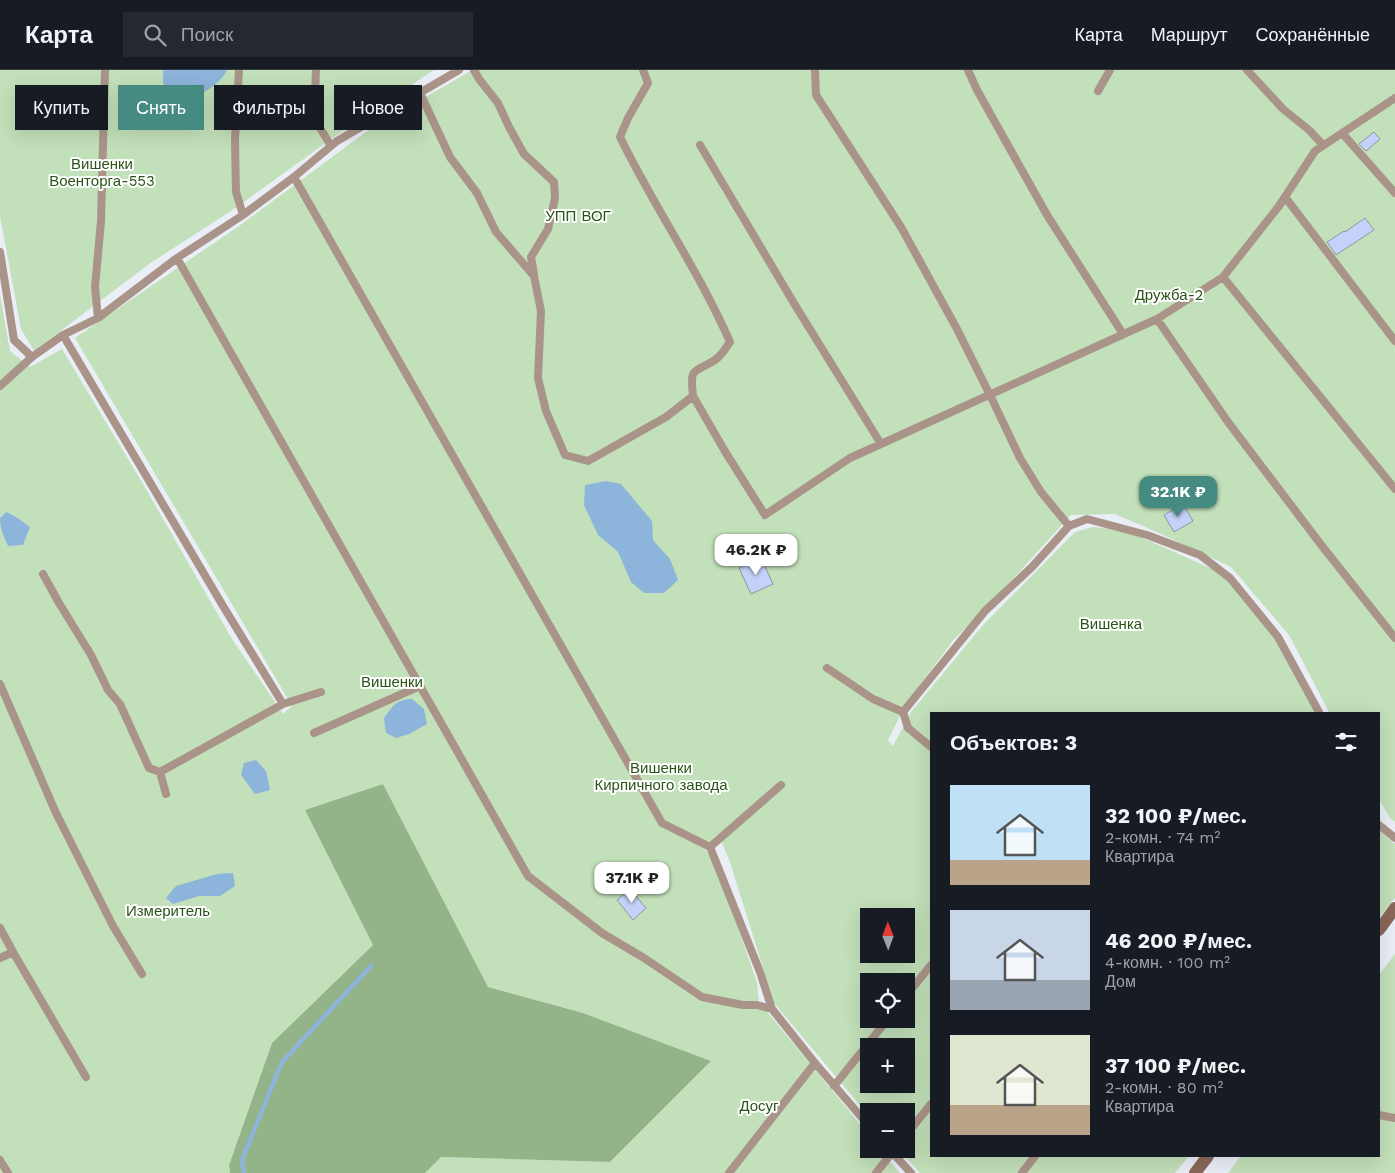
<!DOCTYPE html>
<html lang="ru">
<meta charset="utf-8">
<style>
:root{--surface:#171b24;--page:#242831;--text:#f1f3f6;--muted:#9ea1a6;--line:#363941;--accent:#458b81}
body{margin:0;font-family:"Work Sans",sans-serif;background:var(--page);color:var(--text);height:100vh;display:flex;flex-direction:column;font-size:19px;white-space:nowrap}
*{box-sizing:border-box;margin:0}
p{font-size:16px;color:var(--muted)}
.icon{flex:none;width:28px;height:28px;fill:none;stroke:currentColor;stroke-width:2;stroke-linecap:round;stroke-linejoin:round}
.map{position:relative;flex:1;overflow:hidden}
.side{position:absolute;left:930px;top:642px;width:450px;height:445px;display:flex;flex-direction:column;background:var(--surface);border-radius:0px;box-shadow:0 5px 20px #0002}
.side>*{flex:none}
.banner{position:absolute;left:15px;top:15px;width:475px;height:45px;display:flex;gap:10px}
.needle{width:32px;rotate:359deg}
.buttons{position:absolute;left:860px;top:838px;display:grid;gap:10px}
.buttons a{display:grid;place-items:center;width:55px;height:55px;border-radius:0px;background:var(--surface);box-shadow:0 5px 20px #0002;font-size:25px}
.price{position:absolute;translate:-50% -42px;padding:0 11px;border-radius:10px;background:#fff;color:#222;font-size:16px;line-height:32px;filter:drop-shadow(0 1px 2px #0008)}
.price::after{content:'';position:absolute;left:50%;top:30px;width:15px;height:11px;margin-left:-8px;background:inherit;clip-path:polygon(0 0,100% 0,50% 100%)}
.price.current{background:var(--accent);color:#fff}
ul{padding:0;list-style:none}
li{display:flex;align-items:center;gap:15px;height:125px;padding:0 20px}
li span{display:grid;place-items:center;flex:none;width:140px;height:100px;border-radius:0px;color:#555}
li>.icon{margin-inline-start:auto}
span .icon{width:60px;height:60px;fill:#fffc;stroke-width:1}
li b{font-size:21px}
h2{display:flex;justify-content:space-between;align-items:center;height:60px;padding:0 20px;font-size:21px}
.tag{padding:0 18px;border-radius:0px;background:var(--surface);box-shadow:0 5px 20px #0002;font-size:18px;line-height:45px}
.tag.current{background:var(--accent);color:#fff}
header{display:flex;align-items:center;gap:30px;box-sizing:border-box;height:70px;padding:0 25px;background:var(--surface);border-bottom:1px solid var(--line)}
header strong{font-size:24px}
nav{display:flex;gap:28px;margin-inline-start:auto;font-size:18px}
.search{width:350px;height:45px;background:var(--page);display:flex;align-items:center;gap:12px;box-sizing:border-box;padding:0 18px;border-radius:0px;color:var(--muted);font-size:19px}
.map>svg:first-child{display:block}
.green{fill:#c2e0b9;fill-rule:evenodd}
.forest{fill:#93b488}
.water{fill:#8db4db}
.lines{fill:none;stroke-linecap:round;stroke-linejoin:round}
.stream{stroke:#8db4db;stroke-width:4.5}
.building{fill:#c4d1f8;stroke:#91949d}
.lane{stroke:#aa9489;stroke-width:8}
.secondary{stroke:#896859;stroke-width:12}
.labels{text-anchor:middle;stroke-width:4;stroke-linejoin:round;paint-order:stroke}
.park-label{font-size:15px;fill:#2a5418;stroke:#fff}
</style>
<header>
<strong>Карта</strong>
<div class="search"><svg class="icon" aria-label="search" viewBox="0 0 24 24"><circle cx="10" cy="10" r="6"/><path d="M15 15l6 6"/></svg>Поиск</div>
<nav><a>Карта</a><a>Маршрут</a><a>Сохранённые</a></nav>
</header>
<div class="map">
<svg width="1395" height="1103" viewBox="0 0 1395 1103">
<rect width="100%" height="100%" fill="#eaeef7"/>
<path class="green" d="M0,0H434L355,52L234,139L149,194L34,281L21,259L0,146Z
M472,0H1395V752L1390,748L1379,729V644H1330L1289,565L1231,497L1159,463L1115,444L1071,445L980,545L955,568L907,632L888,670L893,676L911,642L984,554L1075,462L1093,457L1125,460L1221,503L1279,573L1318,644H931V1086H1189L1175,1103H920L898,1079H906V1041H869V1046L774,933L730,792L718,764L704,778L718,798L757,913L759,932L869,1065V1079H880L900,1103H425L440,1087L610,1092L711,991L583,943L488,917L383,714L305,740L373,875L272,973L229,1095L230,1103H0V225L10,281L30,297L62,279L143,414L232,569L283,644L292,636L75,268L239,156L366,62ZM869,846H906V884H869ZM869,911H906V949H869ZM869,976H906V1014H869Z
M1379,760L1395,774V828L1379,848Z
M1395,884V1103H1228L1241,1086H1379V905Z"/>
<path class="forest" d="M383,714L488,917L583,943L711,991L610,1092L441,1087L425,1103H230L229,1095L272,973L373,875L305,740Z"/>
<path class="water" d="M164,0H227C222,11 207,22 196,26C190,29 182,29 176,29L163,13V2Z
M606,411L621,414L652,451L653,470L670,489L678,510L664,523H644L631,512L618,482L598,465L584,435L585,415Z
M6,442L16,447L30,457L23,475L8,476C4,467 0,458 0,448Z
M412,629L424,639L427,654L409,664L396,668L386,663L384,648C393,636 395,630 412,629Z
M256,690L266,701L270,720L255,724L241,705L244,693Z
M233,803L235,816L220,826H199L173,834L166,828L176,816L217,804Z"/>
<g class="lines">
<path class="stream" d="M244,1103L242,1090L282,992L371,896"/>
</g>
<path class="building" d="M1374,62L1380,69L1366,81L1359,74Z
M1365,148L1374,160L1336,185L1327,172L1344,161L1345,162Z
M1183,434L1193,451L1174,462L1164,445Z
M761,488L773,514L751,524L739,498Z
M630,819L646,838L633,850L617,830Z"/>
<g class="lines">
<path class="lane" d="M239,0L235,69L236,122L243,145
M316,0L315,26L317,53L331,76
M474,0L479,9L498,33L509,57L524,84L554,112L555,128L548,159L531,187L534,204
M643,0L648,13L628,48L620,67C654,137 699,201 730,272C726,278 721,286 715,290C692,304 690,297 693,326
M815,0L816,25L901,157L957,259L990,325L1020,388L1041,422L1069,456
M968,0L977,20L1047,145L1123,264
M1247,0L1283,39L1309,60L1323,75
M1098,21L1110,0
M420,23L450,87L477,123L496,162L534,206L541,241L538,308L546,341L565,385L588,391L666,347L693,326L726,383L765,445L850,388L1157,249L1223,207L1279,136L1315,81L1395,28
M1342,63L1395,123
M700,75L795,235L881,374
M294,107L662,753L710,777L760,902L772,939L815,993
M1285,127L1395,271
M0,182L14,270L32,287
M177,188L528,806L602,863L644,888L702,927L743,935H757L772,939
M1223,207L1395,419
M98,248L95,217L101,151L105,0
M1157,249L1228,352L1322,476L1395,568
M63,265L223,536L283,634L321,622
M0,316L32,287L63,265L98,248L177,188L243,145L294,107L337,71L459,0
M43,504L59,533L91,585L108,620L120,634L149,698L160,702
M827,598L873,629L903,642
M0,614L56,743L113,856L142,904
M314,663L420,616
M931,677L908,658L903,642L985,541L1032,497L1069,456L1087,449L1147,465L1200,485L1230,508L1278,567L1320,644
M166,724L160,702L283,634
M1379,755L1395,768
M710,777L781,715
M0,858L13,882
M0,888L13,882L86,1007
M906,926L931,895
M834,1016L888,949
M1379,1045L1395,1048
M906,1065L931,1034
M889,1079L911,1103
M0,1090L8,1103
M729,1103L815,993L869,1056
M876,1103L895,1079
M1022,1103L1035,1086"/>
<path class="secondary" d="M1379,860L1395,838
M1195,1103L1208,1086"/>
</g>
<g class="labels">
<g class="park-label">
<text x="102" y="99">Вишенки<tspan x="102" dy="17">Военторга-553</tspan></text>
<text x="578" y="151">УПП ВОГ</text>
<text x="1169" y="230">Дружба-2</text>
<text x="1111" y="559">Вишенка</text>
<text x="392" y="617">Вишенки</text>
<text x="661" y="703">Вишенки<tspan x="661" dy="17">Кирпичного завода</tspan></text>
<text x="168" y="846">Измеритель</text>
<text x="759" y="1041">Досуг</text>
</g>
</g>
</svg>
<div class="buttons">
<a><svg class="needle" viewBox="-14 -14 28 28"><path d="M0-13l5 13h-10z" fill="#e53935"/><path d="M0 13l5-13h-10z" fill="#9ea1a6"/></svg></a>
<a><svg class="icon" aria-label="locate" viewBox="0 0 24 24"><circle cx="12" cy="12" r="6"/><path d="M12 2v4M12 18v4M2 12h4M18 12h4"/></svg></a>
<a>+</a>
<a>−</a>
</div>
<b class="price current" style="left:1178px;top:448px">32.1K ₽</b>
<b class="price" style="left:756px;top:506px">46.2K ₽</b>
<b class="price" style="left:632px;top:834px">37.1K ₽</b>
<div class="banner">
<a class="tag">Купить</a>
<a class="tag current">Снять</a>
<a class="tag">Фильтры</a>
<a class="tag">Новое</a>
</div>
<section class="side">
<h2>Объектов: 3<svg class="icon" aria-label="filters" viewBox="0 0 24 24"><path d="M4 7h16M4 17h16"/><circle cx="9" cy="7" r="2"/><circle cx="15" cy="17" r="2"/></svg></h2>
<ul>
<li><span style="background:linear-gradient(#bfe0f5 75%,#b9a48a 0)"><svg class="icon" aria-label="home" viewBox="0 0 24 24"><path d="M3 11l9-7 9 7M6 9v11h12V9"/></svg></span><div><b>32 100 ₽/мес.</b><p>2-комн. · 74 m²</p><p>Квартира</p></div></li>
<li><span style="background:linear-gradient(#c9d6e8 70%,#9aa5b1 0)"><svg class="icon" aria-label="home" viewBox="0 0 24 24"><path d="M3 11l9-7 9 7M6 9v11h12V9"/></svg></span><div><b>46 200 ₽/мес.</b><p>4-комн. · 100 m²</p><p>Дом</p></div></li>
<li><span style="background:linear-gradient(#dfe7d0 70%,#b9a48a 0)"><svg class="icon" aria-label="home" viewBox="0 0 24 24"><path d="M3 11l9-7 9 7M6 9v11h12V9"/></svg></span><div><b>37 100 ₽/мес.</b><p>2-комн. · 80 m²</p><p>Квартира</p></div></li>
</ul>
</section>
</div>
